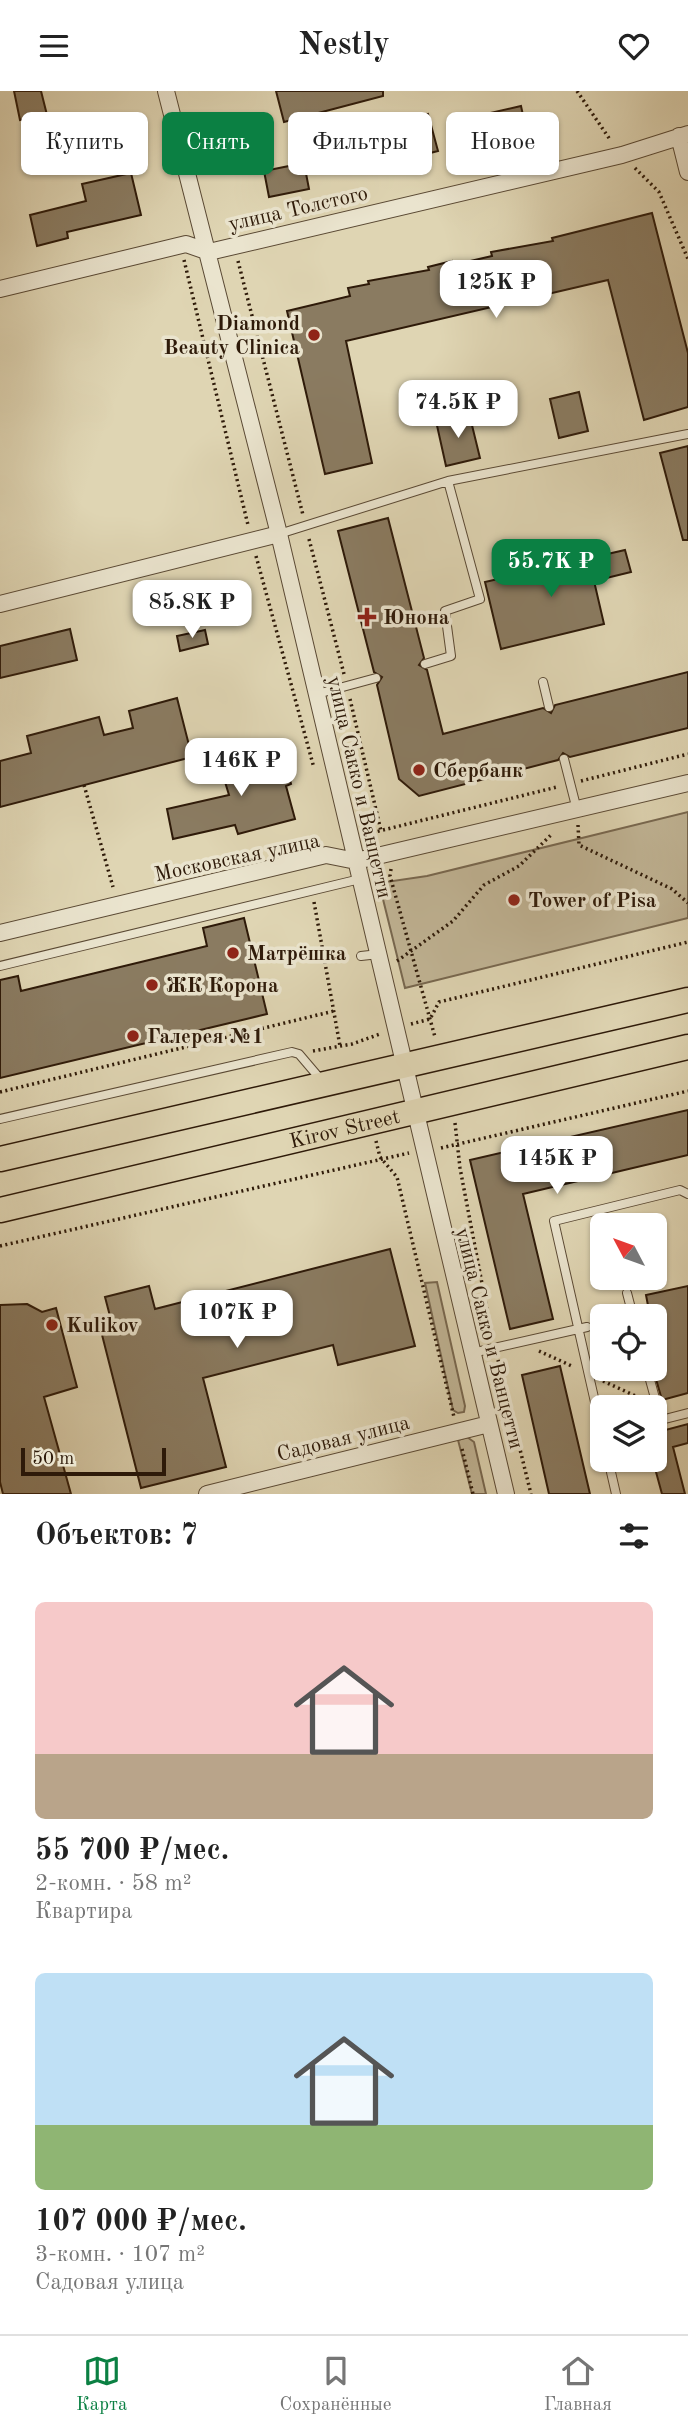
<!DOCTYPE html>
<html lang="ru">
<meta charset="utf-8">
<style>
:root{--surface:#fff;--page:#f6f6f6;--text:#222;--muted:#767676;--line:#e0e0e0;--accent:#0b8043}
body{margin:0;font-family:"Old Standard TT",serif;background:var(--page);color:var(--text);height:100vh;display:flex;flex-direction:column;font-size:26px;white-space:nowrap}
*{box-sizing:border-box;margin:0}
p{font-size:23px;color:var(--muted)}
.icon{flex:none;width:38px;height:38px;fill:none;stroke:currentColor;stroke-width:2;stroke-linecap:round;stroke-linejoin:round}
.map{position:relative;height:1403px;overflow:hidden}
.details{display:flex;flex-direction:column;background:var(--surface);flex:1}
.details>*{flex:none}
.guide{position:absolute;left:21px;top:21px;width:648px;height:63px;display:flex;gap:14px}
.needle{width:46px;rotate:311deg}
.tools{position:absolute;left:590px;top:1122px;display:grid;gap:14px}
.tools a{display:grid;place-items:center;width:77px;height:77px;border-radius:10px;background:var(--surface);box-shadow:0 2px 5px #0004;font-size:35px}
.scale{position:absolute;left:21px;bottom:18px;width:145px;box-sizing:border-box;padding-left:7px;border:4px solid #2e1a09;border-top:0;font-size:19px;line-height:24px;white-space:nowrap;color:#2e1a09;-webkit-text-stroke:5px #eae4ce;paint-order:stroke}
.price{position:absolute;translate:-50% -60px;padding:0 16px;border-radius:14px;background:#fff;color:#222;font-size:23px;line-height:46px;filter:drop-shadow(0 2px 4px #0008)}
.price::after{content:'';position:absolute;left:50%;top:42px;width:21px;height:16px;margin-left:-10px;background:inherit;clip-path:polygon(0 0,100% 0,50% 100%)}
.price.current{background:var(--accent);color:#fff}
ul{padding:0;list-style:none}
li{display:grid;align-content:center;gap:14px;height:371px;padding:0 35px}
li span{display:grid;place-items:center;height:217px;border-radius:10px;color:#555}
li>.icon{margin-inline-start:auto}
span .icon{width:126px;height:126px;fill:#fffc;stroke-width:1}
li b{font-size:30px}
h2{display:flex;justify-content:space-between;align-items:center;height:84px;padding:0 35px;font-size:30px}
.tag{padding:0 24px;border-radius:10px;background:var(--surface);box-shadow:0 2px 5px #0004;font-size:24px;line-height:63px}
.tag.current{background:var(--accent);color:#fff}
header{display:flex;justify-content:space-between;align-items:center;height:91px;padding:0 35px;background:var(--surface);font-size:32px;font-weight:700}
.menu{display:flex;justify-content:space-around;align-items:center;height:98px;border-top:2px solid var(--line);background:var(--surface);font-size:19px;color:var(--muted)}
.menu a{display:grid;justify-items:center;gap:4px}
.menu .current{color:var(--accent)}
.map>svg:first-child{display:block}
.green{fill:#c1b596;stroke:#786850;stroke-width:2}
.building{fill:#8a7b61;stroke:#2e1a09;stroke-width:2}
.lines{fill:none;stroke-linecap:round;stroke-linejoin:round}
.lane-casing{stroke:#5a4934;stroke-width:10}
.street-casing{stroke:#5a4934;stroke-width:18}
.primary-casing{stroke:#2e1a09;stroke-width:27}
.path{stroke:#2e1a09;stroke-width:3.5;stroke-dasharray:2 3.5;stroke-linecap:butt}
.lane{stroke:#eae4ce;stroke-width:8}
.street{stroke:#eae4ce;stroke-width:16}
.primary{stroke:#dfd5b3;stroke-width:24}
.poi-dot{fill:#8f2418;stroke:#eae4ce;stroke-width:2.5}
.labels{text-anchor:middle;stroke-width:7;stroke-linejoin:round;paint-order:stroke}
.street-label{font-size:21px;fill:#2e1a09;stroke:#eae4ce}
.poi-label{font-size:21px;font-weight:bold;fill:#2e1a09;stroke:#eae4ce;text-anchor:start}
</style>
<header><svg class="icon" aria-label="menu" viewBox="0 0 24 24"><path d="M4 6h16M4 12h16M4 18h16"/></svg>Nestly<svg class="icon" aria-label="heart" viewBox="0 0 24 24"><path d="M12 20l-8-8c-3-5 5-10 8-4 3-6 11-1 8 4z"/></svg></header>
<div class="map">
<svg width="688" height="1403" viewBox="0 0 688 1403">
<rect width="100%" height="100%" fill="#dfd5b3"/>
<filter id="stains"><feTurbulence type="fractalNoise" baseFrequency=".00286" numOctaves="4"/><feColorMatrix values="0 0 0 0 .2 0 0 0 0 .09 0 0 0 0 .02 0 0 0 .5 -.17"/></filter>
<radialGradient id="worn" r=".72"><stop offset=".6" stop-color="#630" stop-opacity="0"/><stop offset="1" stop-color="#630" stop-opacity=".3"/></radialGradient>
<path class="green" d="M688,721V827L405,897L379,792L427,785Z
M437,1191L465,1315L464,1321L458,1322L453,1319L425,1192Z
M467,1346L474,1351L486,1403H472L458,1349Z"/>
<path class="building" d="M14,0H41L47,24L20,29Z
M276,0H383V5L284,31Z
M521,15L527,43L470,56L464,28Z
M428,23L438,60L355,81L345,46Z
M237,30L248,68L223,74L213,36Z
M134,34L142,65L116,71L109,41Z
M304,72L309,98L269,106L264,80Z
M131,82L141,124L67,141L68,147L37,155L30,124L86,110L82,93Z
M652,122L688,262V316L644,329L608,189L346,250L372,372L325,383L287,220L350,205L348,197L369,193L368,190L429,179L428,176L452,170L453,174L492,165L491,161L553,150L552,147Z
M579,301L588,340L559,347L550,308Z
M469,322L480,367L446,375L436,330Z
M688,355V449H683L660,362Z
M388,427L424,567L419,574L427,579L443,643L543,617L551,622L555,614L688,581V637L570,666L563,662L558,669L419,705L399,688L377,594L382,586L374,581L338,440Z
M625,459L631,481L594,490L604,533L501,558L485,491Z
M70,538L77,569L0,587V555Z
M205,539L208,553L180,560L177,545Z
M177,607L192,666L0,716V670L31,662L27,645L99,626L104,644L133,637L129,620Z
M281,655L291,693L286,695L295,728L238,743L235,734L173,748L167,718L229,704L219,671Z
M244,827L267,923L0,987V889L18,885L21,900L207,855L203,837Z
M688,1019V1064L523,1103L553,1228L510,1238L470,1069Z
M390,1158L415,1255L338,1274L333,1254L203,1287L226,1376L141,1397L99,1232L111,1229L105,1206L149,1195L155,1218Z
M688,1195V1302L662,1309L654,1281V1265H659L654,1225H650L646,1204Z
M27,1213L42,1221L56,1217L77,1296L44,1306L71,1403H3L0,1391V1214Z
M560,1275L590,1403H549L522,1284Z
M688,1333V1352L673,1356L685,1403H662L653,1370L654,1342Z"/>
<g class="lines">
<defs>
<path id="lane" d="M279,443L448,390L688,343
M425,573L451,565L445,520L480,508L448,390
M543,591L549,616
M317,603L376,587
M564,668L577,719
M361,865L379,863
M0,875L360,788
M0,1028L292,961L299,963L322,990
M627,1202L633,1225
M472,1262L587,1236
M647,1278L661,1329L688,1322
M602,1342L554,1130L680,1099L688,1103
M608,1368L616,1403"/>
<path id="street" d="M166,0L279,443L506,1403
M679,45L688,81
M0,198L186,153L209,161L622,64L688,43
M0,513L279,443
M0,842L326,764L356,770L688,692
M207,1403L489,1333"/>
<g id="primary">
<path d="M0,1068L688,909"/>
<path id="s1" d="M0,1119L688,956"/>
</g>
</defs>
<use href="#lane" class="lane-casing"/>
<use href="#street" class="street-casing"/>
<use href="#primary" class="primary-casing"/>
<path class="path" d="M577,0L611,50
M635,77L659,101L688,168
M184,169L248,434
M238,170L303,424
M309,448L344,583
M256,465L314,677
M350,608L381,740
M581,690L688,663
M84,694L113,796
M578,734L579,754L672,798L688,812
M367,743L557,696
M391,778L390,785L435,946
M314,811L340,955
M397,870L453,830L484,794L519,775L552,743
M411,933L430,928L439,911L688,851
M313,960L352,953L380,943
M0,1001L334,920
M455,1032L460,1077L492,1245
M376,1050L380,1066L397,1086L454,1326
M441,1057L688,1000
M0,1155L409,1062
M539,1260L574,1276
M498,1269L531,1403
M603,1290L640,1307
M462,1358L473,1403"/>
<use href="#lane" class="lane"/>
<use href="#street" class="street"/>
<use href="#primary" class="primary"/>
</g>
<g class="poi-dot">
<circle cx="314" cy="244" r="7"/>
<path d="M363.5 515.5h7v7h7v7h-7v7h-7v-7h-7v-7h7z"/>
<circle cx="419" cy="679" r="7"/>
<circle cx="514" cy="809" r="7"/>
<circle cx="233" cy="862" r="7"/>
<circle cx="152" cy="894" r="7"/>
<circle cx="133" cy="945" r="7"/>
<circle cx="52" cy="1234" r="7"/>
</g>
<g class="labels">
<g class="street-label">
<text transform="translate(298 117) rotate(-13)" y="7">улица Толстого</text>
<text transform="translate(360 696) rotate(77)" y="7">улица Сакко и Ванцетти</text>
<text transform="translate(237 766) rotate(-12)" y="7">Московская улица</text>
<text dy="7" stroke="none"><textPath href="#s1" startOffset="354">Kirov Street</textPath></text>
<text transform="translate(490 1247) rotate(76)" y="7">улица Сакко и Ванцетти</text>
<text transform="translate(343 1347) rotate(-14)" y="7">Садовая улица</text>
</g>
<g class="poi-label">
<text x="300" y="239" text-anchor="end">Diamond<tspan x="300" dy="24">Beauty Clinica</tspan></text>
<text x="383" y="533">Юнона</text>
<text x="433" y="686">Сбербанк</text>
<text x="528" y="816">Tower of Pisa</text>
<text x="247" y="869">Матрёшка</text>
<text x="166" y="901">ЖК Корона</text>
<text x="147" y="952">Галерея №1</text>
<text x="66" y="1241">Kulikov</text>
</g>
</g>
<rect width="100%" height="100%" filter="url(#stains)"/>
<rect width="100%" height="100%" fill="url(#worn)"/>
</svg>
<div class="tools">
<a><svg class="needle" viewBox="-14 -14 28 28"><path d="M0-13l5 13h-10z" fill="#e53935"/><path d="M0 13l5-13h-10z" fill="#767676"/></svg></a>
<a><svg class="icon" aria-label="locate" viewBox="0 0 24 24"><circle cx="12" cy="12" r="6"/><path d="M12 2v4M12 18v4M2 12h4M18 12h4"/></svg></a>
<a><svg class="icon" aria-label="layers" viewBox="0 0 24 24"><path d="M12 4l9 5-9 5-9-5zM3 14l9 5 9-5"/></svg></a>
</div>
<div class="scale">50 m</div>
<b class="price" style="left:496px;top:229px">125K ₽</b>
<b class="price" style="left:458px;top:349px">74.5K ₽</b>
<b class="price current" style="left:551px;top:508px">55.7K ₽</b>
<b class="price" style="left:192px;top:549px">85.8K ₽</b>
<b class="price" style="left:241px;top:707px">146K ₽</b>
<b class="price" style="left:557px;top:1105px">145K ₽</b>
<b class="price" style="left:237px;top:1259px">107K ₽</b>
<div class="guide">
<a class="tag">Купить</a>
<a class="tag current">Снять</a>
<a class="tag">Фильтры</a>
<a class="tag">Новое</a>
</div>
</div>
<section class="details">
<h2>Объектов: 7<svg class="icon" aria-label="filters" viewBox="0 0 24 24"><path d="M4 7h16M4 17h16"/><circle cx="9" cy="7" r="2"/><circle cx="15" cy="17" r="2"/></svg></h2>
<ul>
<li><span style="background:linear-gradient(#f6c9c9 70%,#b9a48a 0)"><svg class="icon" aria-label="home" viewBox="0 0 24 24"><path d="M3 11l9-7 9 7M6 9v11h12V9"/></svg></span><div><b>55 700 ₽/мес.</b><p>2-комн. · 58 m²</p><p>Квартира</p></div></li>
<li><span style="background:linear-gradient(#bfe0f5 70%,#8fb573 0)"><svg class="icon" aria-label="home" viewBox="0 0 24 24"><path d="M3 11l9-7 9 7M6 9v11h12V9"/></svg></span><div><b>107 000 ₽/мес.</b><p>3-комн. · 107 m²</p><p>Садовая улица</p></div></li>
</ul>
</section>
<nav class="menu">
<a class="current"><svg class="icon" aria-label="map" viewBox="0 0 24 24"><path d="M3 6l6-2 6 2 6-2v14l-6 2-6-2-6 2zM9 4v14M15 6v14"/></svg>Карта</a>
<a><svg class="icon" aria-label="saved" viewBox="0 0 24 24"><path d="M7 4h10v16l-5-4-5 4z"/></svg>Сохранённые</a>
<a><svg class="icon" aria-label="home" viewBox="0 0 24 24"><path d="M3 11l9-7 9 7M6 9v11h12V9"/></svg>Главная</a>
</nav>
